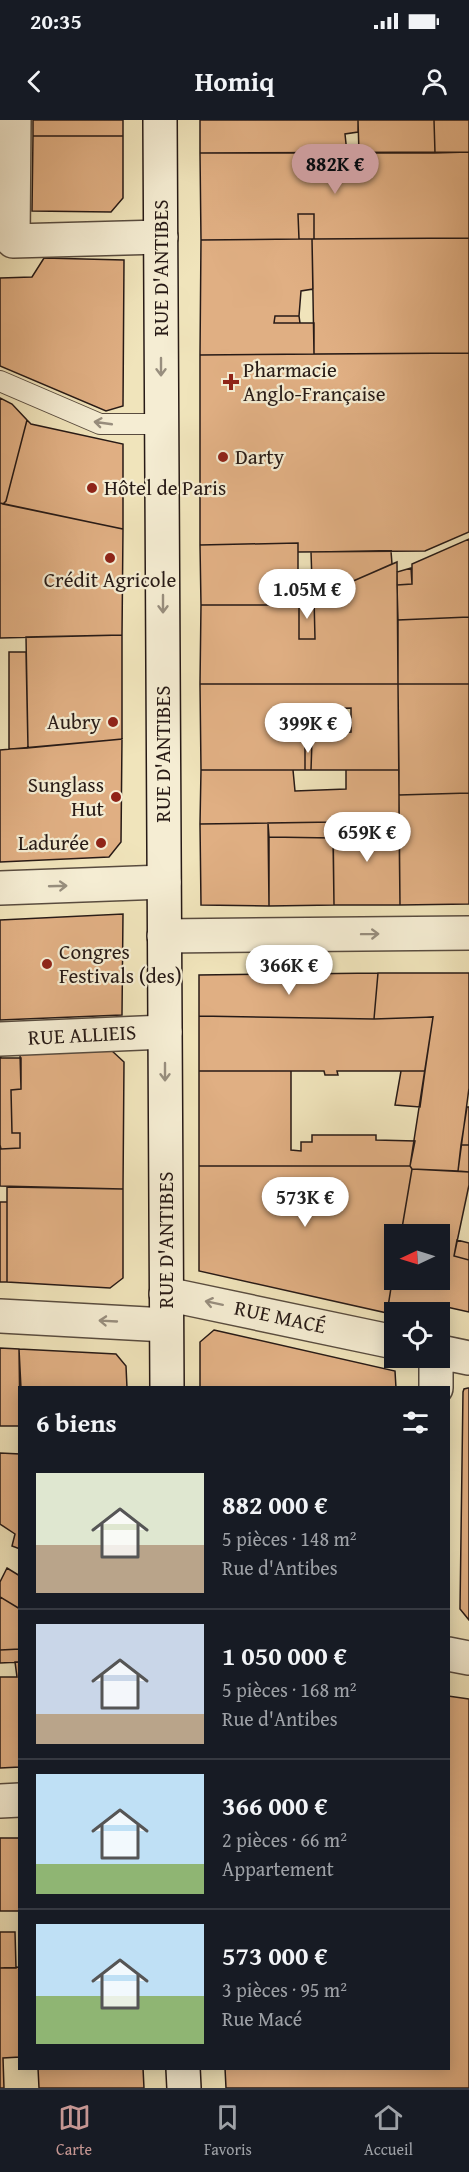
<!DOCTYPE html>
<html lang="fr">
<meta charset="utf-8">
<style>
:root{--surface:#171b24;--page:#242831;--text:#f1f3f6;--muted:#9ea1a6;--line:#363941;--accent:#c59692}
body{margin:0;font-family:"Gentium Book Plus",serif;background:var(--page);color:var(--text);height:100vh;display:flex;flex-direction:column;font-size:22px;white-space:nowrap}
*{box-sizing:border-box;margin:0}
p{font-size:20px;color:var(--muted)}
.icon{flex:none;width:33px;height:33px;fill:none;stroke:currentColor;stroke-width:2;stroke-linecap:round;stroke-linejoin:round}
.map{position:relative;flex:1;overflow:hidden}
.drawer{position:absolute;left:18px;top:1266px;width:432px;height:684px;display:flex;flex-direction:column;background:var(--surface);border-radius:0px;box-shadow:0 3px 15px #0003}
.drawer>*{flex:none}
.needle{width:39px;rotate:266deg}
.buttons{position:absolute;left:384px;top:1104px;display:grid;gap:12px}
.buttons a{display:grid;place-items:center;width:66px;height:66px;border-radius:0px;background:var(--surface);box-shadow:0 3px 15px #0003;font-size:30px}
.price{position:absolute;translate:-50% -51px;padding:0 14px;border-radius:21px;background:#fff;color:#222;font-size:20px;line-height:39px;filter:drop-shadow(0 2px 3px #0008)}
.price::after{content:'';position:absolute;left:50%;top:36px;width:18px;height:14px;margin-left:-9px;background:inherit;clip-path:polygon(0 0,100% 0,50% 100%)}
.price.on{background:var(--accent);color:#111}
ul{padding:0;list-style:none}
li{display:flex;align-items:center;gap:18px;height:150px;padding:0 18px}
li+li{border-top:2px solid var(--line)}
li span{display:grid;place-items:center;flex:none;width:168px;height:120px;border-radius:0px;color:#555}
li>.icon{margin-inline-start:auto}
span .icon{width:72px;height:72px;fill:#fffc;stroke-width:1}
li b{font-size:26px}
h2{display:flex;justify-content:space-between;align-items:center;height:72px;padding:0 18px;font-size:26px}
.status{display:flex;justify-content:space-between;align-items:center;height:42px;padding:0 30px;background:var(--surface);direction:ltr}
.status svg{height:16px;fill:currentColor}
header{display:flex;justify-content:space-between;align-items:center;height:78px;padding:0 18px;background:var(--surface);font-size:27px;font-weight:700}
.tab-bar{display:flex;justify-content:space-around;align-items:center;height:84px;border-top:2px solid var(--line);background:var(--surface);font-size:16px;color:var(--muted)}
.tab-bar a{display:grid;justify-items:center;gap:3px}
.tab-bar .on{color:var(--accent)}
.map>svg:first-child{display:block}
.building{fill:#e0af83;stroke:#271a16;stroke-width:1.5}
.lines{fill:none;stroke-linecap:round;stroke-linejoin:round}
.lane-casing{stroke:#594c3f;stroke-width:22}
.street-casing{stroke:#594c3f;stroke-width:36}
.secondary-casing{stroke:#271a16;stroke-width:36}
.lane{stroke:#f5edd3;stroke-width:20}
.street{stroke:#f5edd3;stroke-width:33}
.secondary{stroke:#f5edd3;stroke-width:33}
.oneway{stroke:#988e7e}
.poi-dot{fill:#8f2418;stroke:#f5edd3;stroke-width:2}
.labels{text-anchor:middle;stroke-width:4.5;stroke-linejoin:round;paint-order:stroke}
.street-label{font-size:21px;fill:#271a16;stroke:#f5edd3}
.poi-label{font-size:21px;fill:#271a16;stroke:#f5edd3;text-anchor:start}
</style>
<div class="status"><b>20:35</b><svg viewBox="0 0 49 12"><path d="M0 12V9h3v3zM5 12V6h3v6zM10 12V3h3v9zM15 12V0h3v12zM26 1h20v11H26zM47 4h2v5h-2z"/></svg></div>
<header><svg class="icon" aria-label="back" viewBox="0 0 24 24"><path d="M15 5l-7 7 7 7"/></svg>Homiq<svg class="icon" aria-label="person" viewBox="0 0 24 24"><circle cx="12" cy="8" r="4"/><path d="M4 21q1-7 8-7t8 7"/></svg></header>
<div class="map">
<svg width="469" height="1968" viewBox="0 0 469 1968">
<rect width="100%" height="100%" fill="#f0e4bb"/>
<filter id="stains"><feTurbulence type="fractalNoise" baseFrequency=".00333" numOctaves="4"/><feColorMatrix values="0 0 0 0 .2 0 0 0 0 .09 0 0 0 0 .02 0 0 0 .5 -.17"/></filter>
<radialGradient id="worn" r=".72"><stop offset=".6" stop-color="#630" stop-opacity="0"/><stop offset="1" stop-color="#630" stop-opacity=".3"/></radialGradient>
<path class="building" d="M33,0H123V16H33Z
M358,0V12L345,14L347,33H200V0Z
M358,0H434L435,33H359Z
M434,0H469V32L435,33Z
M33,16H123V78L111,92L32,91Z
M469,32V118L314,119V94H298L299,119L201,120L200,33Z
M298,94H314V119H299Z
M469,118V233L314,234L312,119Z
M299,119H312L313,169L301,171L299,196H275L274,203H314V234L200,235L201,120Z
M44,138L124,140L123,286L106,291L0,246V158L32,157Z
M275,196H299L300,203H274Z
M469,233V412L425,431L298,432V423L200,425V235Z
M0,278L12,284L27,300L6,381L3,384L0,383Z
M27,300L31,304L123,324V409L3,384L6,381Z
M0,383L123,409L122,515L0,518Z
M469,419V497L398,500L397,465L412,464V444Z
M298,423V461H312L311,432L391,431L392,444L299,485H201L200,425Z
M397,442L398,564H200L201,485H299V519H315L314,478Z
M411,448L412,464L397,465V452Z
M314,478L315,519H299V485Z
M469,497V564H398V500Z
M122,515V619L28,628L26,517Z
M9,532H26L28,628L9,629Z
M200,564H398L399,650H311L312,620L326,619L325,614L351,612V588L318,589L316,602L305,603V650H201Z
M398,564H469V673L399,675Z
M122,619L121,722L109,737L0,742V630Z
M305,619L312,620L311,650H305Z
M201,650H293L295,671L346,669V650H399V701L200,704Z
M469,673V784L400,785L399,675Z
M399,701L400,785H334L333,702Z
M333,702V718L269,717L268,703Z
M268,703L269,786L201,785L200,704Z
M269,717L333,718L334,785L269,786Z
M123,794L122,895L0,900V800Z
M378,853H469V968L458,1051L412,1049L410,1046L433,897L374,899Z
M378,853L374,899L199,896V855Z
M199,896L374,899L433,897L425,951H337L338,955H325L324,951H199Z
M111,930L124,942L123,1069L0,1066V1025L1,1029L20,1028V1013H12L11,970L21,969L20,934Z
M0,934L1,938H21V969L11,970L12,1013H20V1028L1,1029L0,1025Z
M199,951H291V1030L301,1031V1022H312V1015H376V1020L415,1021L410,1046H199Z
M401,951H425L420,987L395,985Z
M467,987H469V1025H461Z
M461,1025H469V1052L458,1051Z
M199,1046H410L412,1049L401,1114H394V1149L387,1193L199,1151Z
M412,1049L469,1052V1065L454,1136L469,1140V1192L442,1186L440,1202V1192H394V1195L387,1193L394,1149V1160H440V1114H401Z
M7,1067L123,1069V1158L110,1168L7,1162Z
M0,1082H7V1162H0Z
M457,1120L469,1123V1140L454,1136Z
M214,1210L395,1251L396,1268H200V1222Z
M0,1228L19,1229L20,1306H0Z
M19,1229L116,1234L126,1246L127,1268H21Z
M468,1268H469V1500L460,1489L463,1272L464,1269Z
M0,1333L20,1334V1429L12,1426L15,1414L0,1404Z
M7,1448L20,1456V1489L0,1477V1462Z
M0,1477L20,1489V1529L0,1530Z
M20,1529V1542L0,1543V1530Z
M15,1542H20V1647L0,1648V1557H17Z
M448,1576L469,1579V1968H226L225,1948H448Z
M0,1718H20V1791H0Z
M0,1812H15L16,1848H0Z
M20,1847V1937L3,1938L4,1968H0V1848Z
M38,1948H143L144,1968H39Z"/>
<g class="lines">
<defs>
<path id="lane" d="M0,261L100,304H162"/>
<path id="street" d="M14,0L13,121L161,117
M0,768L164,762
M164,816L469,813
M0,919L165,912
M166,1174L394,1222
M0,1196L166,1205
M440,1232L469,1238
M436,1268V1238
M448,1534L469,1538
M0,1681L20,1680"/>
<path id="secondary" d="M160,0L167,1268
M183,1948L184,1968"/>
</defs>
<use href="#lane" class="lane-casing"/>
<use href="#street" class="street-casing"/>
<use href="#secondary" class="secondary-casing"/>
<use href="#lane" class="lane"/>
<use href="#street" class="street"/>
<use href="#secondary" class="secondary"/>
</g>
<defs><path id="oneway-shaft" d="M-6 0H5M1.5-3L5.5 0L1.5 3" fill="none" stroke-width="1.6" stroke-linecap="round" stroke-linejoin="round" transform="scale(1.5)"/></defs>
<g class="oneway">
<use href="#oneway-shaft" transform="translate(161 247) rotate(90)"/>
<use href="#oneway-shaft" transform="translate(103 303) rotate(-172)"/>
<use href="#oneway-shaft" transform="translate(163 484) rotate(90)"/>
<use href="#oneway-shaft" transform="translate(58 766) rotate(-2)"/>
<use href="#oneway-shaft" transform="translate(370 814) rotate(-1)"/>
<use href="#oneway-shaft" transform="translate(165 952) rotate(90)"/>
<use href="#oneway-shaft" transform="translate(214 1183) rotate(-168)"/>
<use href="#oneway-shaft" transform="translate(108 1201) rotate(-177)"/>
</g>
<g class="poi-dot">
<path d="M228 253h6v6h6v6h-6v6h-6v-6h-6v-6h6z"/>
<circle cx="223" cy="337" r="6"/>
<circle cx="92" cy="368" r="6"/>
<circle cx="110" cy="438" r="6"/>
<circle cx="113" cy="602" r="6"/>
<circle cx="116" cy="677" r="6"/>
<circle cx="101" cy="723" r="6"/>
<circle cx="47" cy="844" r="6"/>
</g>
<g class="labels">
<g class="street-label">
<text transform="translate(161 148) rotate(-90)" y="7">RUE D'ANTIBES</text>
<text transform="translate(163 634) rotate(-90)" y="7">RUE D'ANTIBES</text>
<text transform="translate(82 915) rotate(-3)" y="7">RUE ALLIEIS</text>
<text transform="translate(166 1120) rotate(-90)" y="7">RUE D'ANTIBES</text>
<text transform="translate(280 1197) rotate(12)" y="7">RUE MACÉ</text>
</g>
<g class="poi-label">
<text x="243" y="257">Pharmacie<tspan x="243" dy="24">Anglo-Française</tspan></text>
<text x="235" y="344">Darty</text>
<text x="104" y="375">Hôtel de Paris</text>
<text x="110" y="467" text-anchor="middle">Crédit Agricole</text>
<text x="101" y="609" text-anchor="end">Aubry</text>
<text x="104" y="672" text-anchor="end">Sunglass<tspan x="104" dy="24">Hut</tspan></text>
<text x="89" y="730" text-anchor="end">Ladurée</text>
<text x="59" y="839">Congres<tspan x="59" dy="24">Festivals (des)</tspan></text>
</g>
</g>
<rect width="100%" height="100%" filter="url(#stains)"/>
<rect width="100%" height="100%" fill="url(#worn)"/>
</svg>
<div class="buttons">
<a><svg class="needle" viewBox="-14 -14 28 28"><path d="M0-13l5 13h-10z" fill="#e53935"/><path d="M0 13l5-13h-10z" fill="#9ea1a6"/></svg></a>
<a><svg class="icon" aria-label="locate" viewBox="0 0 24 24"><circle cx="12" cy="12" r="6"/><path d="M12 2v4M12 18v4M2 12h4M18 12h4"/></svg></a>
</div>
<b class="price on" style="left:335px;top:75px">882K €</b>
<b class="price" style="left:307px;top:500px">1.05M €</b>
<b class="price" style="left:308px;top:634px">399K €</b>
<b class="price" style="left:367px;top:743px">659K €</b>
<b class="price" style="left:289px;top:876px">366K €</b>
<b class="price" style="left:305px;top:1108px">573K €</b>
<section class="drawer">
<h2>6 biens<svg class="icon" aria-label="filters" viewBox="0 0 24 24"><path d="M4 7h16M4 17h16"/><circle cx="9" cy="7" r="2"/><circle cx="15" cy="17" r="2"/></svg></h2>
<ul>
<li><span style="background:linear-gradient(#dfe7d0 60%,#b9a48a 0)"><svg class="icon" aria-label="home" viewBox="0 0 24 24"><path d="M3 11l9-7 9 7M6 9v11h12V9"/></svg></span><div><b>882 000 €</b><p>5 pièces · 148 m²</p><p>Rue d'Antibes</p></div></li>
<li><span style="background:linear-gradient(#c9d6e8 75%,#b9a48a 0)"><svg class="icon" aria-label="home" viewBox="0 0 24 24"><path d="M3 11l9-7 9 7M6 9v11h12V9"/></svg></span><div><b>1 050 000 €</b><p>5 pièces · 168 m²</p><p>Rue d'Antibes</p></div></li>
<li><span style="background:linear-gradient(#bfe0f5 75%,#8fb573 0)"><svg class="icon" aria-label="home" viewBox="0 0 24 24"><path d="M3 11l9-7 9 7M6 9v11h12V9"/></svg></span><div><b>366 000 €</b><p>2 pièces · 66 m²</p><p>Appartement</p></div></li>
<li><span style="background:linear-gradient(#bfe0f5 60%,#8fb573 0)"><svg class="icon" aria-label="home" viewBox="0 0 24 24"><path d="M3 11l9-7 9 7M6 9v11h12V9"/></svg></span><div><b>573 000 €</b><p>3 pièces · 95 m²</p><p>Rue Macé</p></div></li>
</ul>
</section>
</div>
<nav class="tab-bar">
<a class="on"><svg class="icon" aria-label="map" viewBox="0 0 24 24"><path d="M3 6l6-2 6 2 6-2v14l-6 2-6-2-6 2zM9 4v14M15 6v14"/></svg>Carte</a>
<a><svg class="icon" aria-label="saved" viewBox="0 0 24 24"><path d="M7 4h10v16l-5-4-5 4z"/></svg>Favoris</a>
<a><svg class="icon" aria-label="home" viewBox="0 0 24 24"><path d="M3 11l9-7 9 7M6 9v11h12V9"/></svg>Accueil</a>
</nav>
